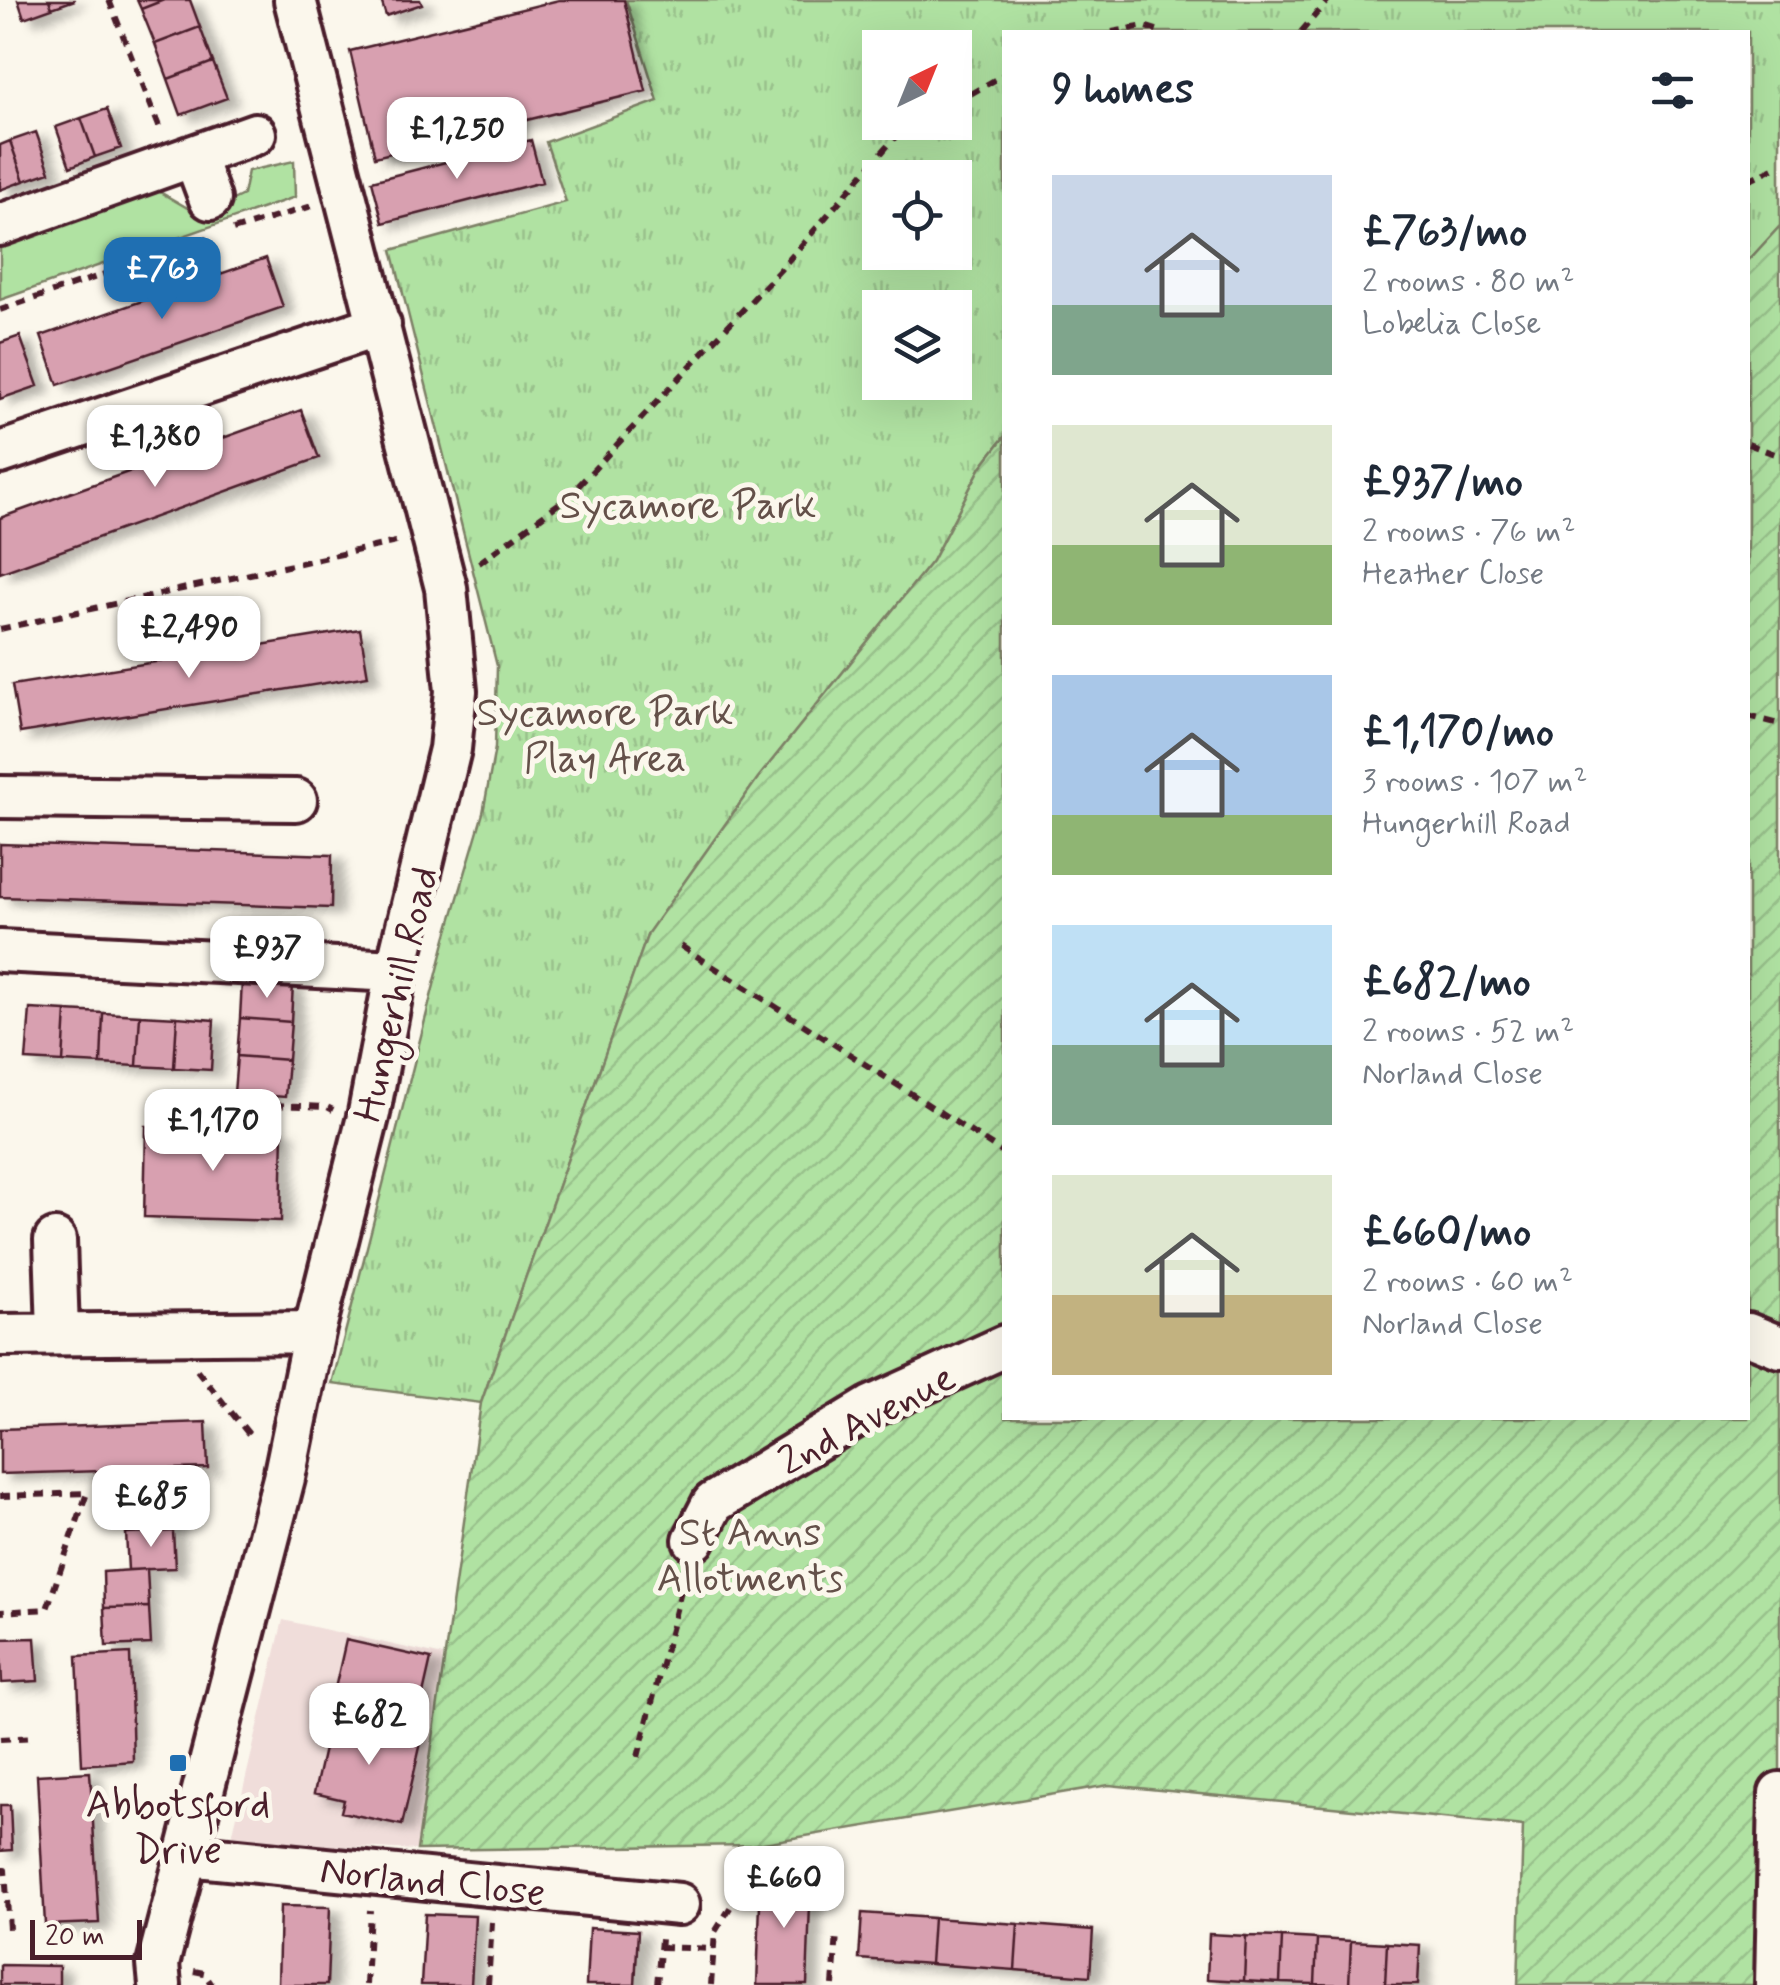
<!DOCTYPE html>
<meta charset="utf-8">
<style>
:root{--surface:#fff;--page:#f2f2f3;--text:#1f2937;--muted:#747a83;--accent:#1f6fb2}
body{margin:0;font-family:Mynerve,sans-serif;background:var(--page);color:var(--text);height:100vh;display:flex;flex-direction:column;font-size:38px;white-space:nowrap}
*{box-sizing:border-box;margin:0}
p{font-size:32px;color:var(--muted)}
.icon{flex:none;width:55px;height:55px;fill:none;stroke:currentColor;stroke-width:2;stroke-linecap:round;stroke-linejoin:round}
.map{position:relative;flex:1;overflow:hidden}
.drawer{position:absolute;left:1002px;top:30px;width:748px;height:1390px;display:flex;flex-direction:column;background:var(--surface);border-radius:0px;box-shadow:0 10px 40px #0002}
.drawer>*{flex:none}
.needle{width:65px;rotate:43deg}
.buttons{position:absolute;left:862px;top:30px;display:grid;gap:20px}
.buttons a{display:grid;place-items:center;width:110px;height:110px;border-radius:0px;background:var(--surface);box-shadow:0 10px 40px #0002;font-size:50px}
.scale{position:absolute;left:30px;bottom:25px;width:112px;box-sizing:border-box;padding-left:10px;border:5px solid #4a1f2b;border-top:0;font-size:28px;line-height:35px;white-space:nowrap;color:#4a1f2b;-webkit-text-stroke:8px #fbf7ec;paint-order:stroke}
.price{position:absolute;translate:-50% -85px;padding:0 22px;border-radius:20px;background:#fff;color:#222;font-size:32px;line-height:65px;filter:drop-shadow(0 2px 5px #0008)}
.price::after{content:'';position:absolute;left:50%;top:60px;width:30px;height:22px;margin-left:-15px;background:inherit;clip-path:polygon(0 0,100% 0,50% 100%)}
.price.on{background:var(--accent);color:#fff}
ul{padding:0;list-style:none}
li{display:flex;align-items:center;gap:30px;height:250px;padding:0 50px}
li span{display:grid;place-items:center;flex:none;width:280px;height:200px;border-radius:0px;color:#555}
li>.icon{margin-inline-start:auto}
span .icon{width:120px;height:120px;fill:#fffc;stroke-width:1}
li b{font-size:42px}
h2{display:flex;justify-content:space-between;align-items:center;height:120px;padding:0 50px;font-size:42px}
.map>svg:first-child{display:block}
.built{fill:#f0ddda}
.grass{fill:#b0e2a2;stroke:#7d8066;stroke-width:2.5}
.park{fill:url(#park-tufts);stroke:#7d8066;stroke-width:2.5;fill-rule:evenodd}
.garden{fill:url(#garden-furrows);stroke:#7d8066;stroke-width:2.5}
.building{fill:#d8a0b0;stroke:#4a1f2b;stroke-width:2.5;filter:url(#shadow)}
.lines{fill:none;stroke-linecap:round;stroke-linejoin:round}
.minor-casing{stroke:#4a1f2b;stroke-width:48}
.path{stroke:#4a1f2b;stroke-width:6;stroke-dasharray:10 8;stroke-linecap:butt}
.minor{stroke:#fbf7ec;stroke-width:40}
.poi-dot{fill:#1f6fb2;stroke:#fbf7ec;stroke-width:4}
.labels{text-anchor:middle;stroke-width:10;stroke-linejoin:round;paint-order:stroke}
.park-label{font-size:40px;fill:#645049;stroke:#fbf7ec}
.street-label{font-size:40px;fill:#4a1f2b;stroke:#fbf7ec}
.poi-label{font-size:40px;fill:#4a1f2b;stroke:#fbf7ec}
</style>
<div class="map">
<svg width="1780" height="1985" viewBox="0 0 1780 1985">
<defs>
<pattern id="park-tufts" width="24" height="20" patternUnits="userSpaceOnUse" patternTransform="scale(2.5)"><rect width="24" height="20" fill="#b0e2a2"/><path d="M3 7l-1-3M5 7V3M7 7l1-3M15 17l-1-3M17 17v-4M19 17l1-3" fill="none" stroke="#99c18c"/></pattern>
<pattern id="garden-furrows" width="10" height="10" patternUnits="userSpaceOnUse" patternTransform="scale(2.5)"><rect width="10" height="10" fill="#b0e2a2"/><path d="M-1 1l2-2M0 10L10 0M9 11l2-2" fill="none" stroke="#99c18c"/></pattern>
<filter id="shadow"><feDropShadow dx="11" dy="6" stdDeviation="5" flood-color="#0004"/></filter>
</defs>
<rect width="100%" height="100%" fill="#fbf7ec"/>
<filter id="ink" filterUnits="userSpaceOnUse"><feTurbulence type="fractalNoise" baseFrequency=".01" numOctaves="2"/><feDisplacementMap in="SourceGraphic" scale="20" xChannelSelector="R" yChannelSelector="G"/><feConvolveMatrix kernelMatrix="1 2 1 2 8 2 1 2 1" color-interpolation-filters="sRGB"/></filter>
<g filter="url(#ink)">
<path class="built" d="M283,1620L443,1656L417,1850L231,1841Z"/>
<path class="grass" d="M294,161L295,197L0,300V243L139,190L158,191L186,207L208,212L243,195L248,171Z"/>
<path class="park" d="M626,0H1780V226L1748,261V32H1005V436L981,467L932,561L758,778L648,933L481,1403L332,1384L446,938L483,813L495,748L497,666L392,250L566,202L546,142L658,101ZM880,48H955V122H880ZM880,178H955V252H880ZM880,308H955V382H880Z"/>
<path class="garden" d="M1780,226V1985H1518L1523,1826L1109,1785L752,1845L417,1850L481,1403L648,933L758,778L932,561L981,467L1005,436V1418H1748V261Z"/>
<path class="building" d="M18,0H49L52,8L24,18Z
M49,0H75L52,8Z
M137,0H164L141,9Z
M164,0H190L200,27L155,44L141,9Z
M381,0H420L422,4L386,16Z
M559,0H624L646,91L375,157L350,51Z
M200,27L213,62L168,79L155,44Z
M213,62L227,98L181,115L168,79Z
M107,109L121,148L95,157L81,118Z
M81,118L95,157L70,167L56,127Z
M36,132L50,172L24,181L10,141Z
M531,140L542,182L383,223L372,181Z
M10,141L24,181L0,190V145Z
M266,258L283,307L58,385L41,336Z
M20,336L38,386L0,399V343Z
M301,410L319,458L0,573V518Z
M360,629L368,676L20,733L12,685Z
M0,844L332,855L331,908L0,897Z
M242,981L293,984L291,1022L240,1018Z
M30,1009L66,1011L63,1062L26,1060Z
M66,1011L103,1013L101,1064L63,1062Z
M103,1013L140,1015L137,1066L101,1064Z
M140,1015L177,1017L174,1068L137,1066Z
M177,1017L214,1020L211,1070L174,1068Z
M240,1018L291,1022L288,1060L237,1056Z
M237,1056L288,1060L285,1097L234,1093Z
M146,1126L283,1130L281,1221L144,1217Z
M206,1422L208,1468L0,1474V1429Z
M171,1494L173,1531L126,1533L124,1496Z
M173,1531L175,1568L128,1570L126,1533Z
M147,1569L149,1607L104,1608L103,1572Z
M149,1607L151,1644L106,1646L104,1608Z
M35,1638L38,1681L2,1683L0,1639Z
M346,1640L431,1659L416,1725L331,1706Z
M130,1653L133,1761L82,1765L77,1656Z
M332,1713L423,1734L402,1825L341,1812L344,1800L314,1793Z
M90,1772L99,1923L45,1925L37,1775Z
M0,1805H10L12,1850L0,1851Z
M761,1876L811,1877L807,1985H757Z
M280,1906L330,1907L327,1985H278Z
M862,1913L933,1918L930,1964L859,1959Z
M425,1914L475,1916L471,1985H421Z
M933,1918L1018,1924L1015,1970L930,1964Z
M1018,1924L1093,1930L1090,1976L1015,1970Z
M589,1928L638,1931L635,1985H586Z
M1209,1934L1246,1936L1244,1981L1207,1979Z
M1246,1936L1282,1937L1280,1983L1244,1981Z
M1282,1937L1317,1939L1315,1984L1280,1983Z
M1317,1939L1351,1941L1349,1985L1315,1984Z
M1351,1941L1387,1943L1385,1985H1349Z
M1387,1943L1420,1945L1418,1985H1385Z
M0,1965L59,1966V1985H0Z"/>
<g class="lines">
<defs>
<path id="minor" d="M194,156L210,199
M0,225L255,134
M0,453L380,325
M0,797L296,800
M0,951L396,971
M55,1240L58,1333
M1748,1334L1780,1347
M0,1335L314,1332
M694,1540L713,1503L871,1407L1005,1346
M187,1855L679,1904
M160,1985L158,1964L284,1478L314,1332L369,1113L396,971L450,749L456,691L446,588L295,0
M1776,1985L1780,1793"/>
</defs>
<use href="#minor" class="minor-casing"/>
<path class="path" d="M109,0L160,129
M1112,32L1144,26L1163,32
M1301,32L1328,0
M955,103L1005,74
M1748,180L1780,165
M233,230L312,206
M0,310L207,239
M1748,444L1780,456
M479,563L569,496L780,270L897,135L920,122
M0,629L396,542
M1748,716L1780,724
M681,946L1005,1154
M220,1103L327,1107L333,1110
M197,1370L252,1438
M0,1496L87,1493L47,1609L0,1612
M0,1739L35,1737
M638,1757L685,1575
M0,1870H5L9,1929
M660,1947L714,1949
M194,1971L204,1973L212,1985
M366,1985L370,1910
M488,1985L492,1922
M657,1985L661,1939
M711,1985L715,1932L741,1890
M833,1985L837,1934"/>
<use href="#minor" class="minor"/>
</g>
</g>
<rect class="poi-dot" x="168" y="1753" width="20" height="20" rx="5"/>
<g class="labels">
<g class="park-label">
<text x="688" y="518">Sycamore Park</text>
<text x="605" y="725">Sycamore Park<tspan x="605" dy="46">Play Area</tspan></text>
<text x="750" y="1545">St Anns<tspan x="750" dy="46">Allotments</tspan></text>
</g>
<g class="street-label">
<text transform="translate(395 994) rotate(-77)" y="14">Hungerhill Road</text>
<text transform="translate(866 1418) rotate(-28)" y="14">2nd Avenue</text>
<text transform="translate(433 1880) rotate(6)" y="14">Norland Close</text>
</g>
<g class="poi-label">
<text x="178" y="1817">Abbotsford<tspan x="178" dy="46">Drive</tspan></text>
</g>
</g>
</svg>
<div class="buttons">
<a><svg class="needle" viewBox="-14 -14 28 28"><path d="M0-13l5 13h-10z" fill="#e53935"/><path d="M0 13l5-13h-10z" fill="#747a83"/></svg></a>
<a><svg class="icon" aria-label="locate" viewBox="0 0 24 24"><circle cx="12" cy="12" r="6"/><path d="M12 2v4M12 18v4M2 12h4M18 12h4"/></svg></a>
<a><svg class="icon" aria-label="layers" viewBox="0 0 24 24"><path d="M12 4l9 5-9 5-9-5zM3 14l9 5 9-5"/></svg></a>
</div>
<div class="scale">20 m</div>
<b class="price" style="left:457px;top:182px">£1,250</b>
<b class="price on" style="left:162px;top:322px">£763</b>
<b class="price" style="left:155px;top:490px">£1,380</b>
<b class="price" style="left:189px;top:681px">£2,490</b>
<b class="price" style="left:267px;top:1001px">£937</b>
<b class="price" style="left:213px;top:1174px">£1,170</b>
<b class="price" style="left:151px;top:1550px">£685</b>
<b class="price" style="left:369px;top:1768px">£682</b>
<b class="price" style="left:784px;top:1931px">£660</b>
<section class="drawer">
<h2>9 homes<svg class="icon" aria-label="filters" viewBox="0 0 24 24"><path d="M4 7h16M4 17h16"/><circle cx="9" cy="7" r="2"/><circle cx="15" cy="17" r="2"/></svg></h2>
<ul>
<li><span style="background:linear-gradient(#c9d6e8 65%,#7fa58c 0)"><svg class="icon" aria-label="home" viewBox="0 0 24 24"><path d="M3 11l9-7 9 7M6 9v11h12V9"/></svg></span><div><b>£763/mo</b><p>2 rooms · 80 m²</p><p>Lobelia Close</p></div></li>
<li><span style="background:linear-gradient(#dfe7d0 60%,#8fb573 0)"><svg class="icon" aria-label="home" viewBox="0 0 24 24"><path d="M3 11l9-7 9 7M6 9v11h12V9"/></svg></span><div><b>£937/mo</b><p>2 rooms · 76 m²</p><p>Heather Close</p></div></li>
<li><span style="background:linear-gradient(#a9c7e8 70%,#8fb573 0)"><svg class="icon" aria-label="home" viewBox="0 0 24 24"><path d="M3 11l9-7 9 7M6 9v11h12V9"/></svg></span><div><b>£1,170/mo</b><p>3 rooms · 107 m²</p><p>Hungerhill Road</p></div></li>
<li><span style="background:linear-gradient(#bfe0f5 60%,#7fa58c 0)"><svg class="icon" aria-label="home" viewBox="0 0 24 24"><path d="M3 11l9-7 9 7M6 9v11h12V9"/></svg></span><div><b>£682/mo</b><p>2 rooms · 52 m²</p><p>Norland Close</p></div></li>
<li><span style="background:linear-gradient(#dfe7d0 60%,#c2b280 0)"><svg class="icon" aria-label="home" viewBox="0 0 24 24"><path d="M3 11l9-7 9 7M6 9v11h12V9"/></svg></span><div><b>£660/mo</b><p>2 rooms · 60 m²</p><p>Norland Close</p></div></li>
</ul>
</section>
</div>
